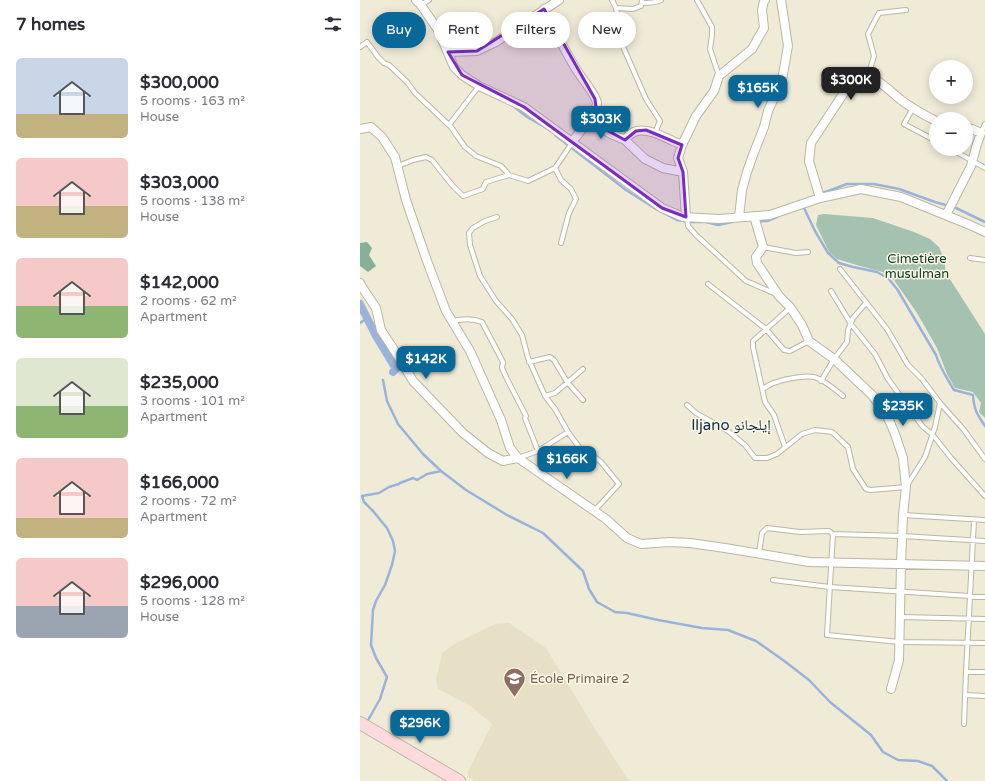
<!DOCTYPE html>
<meta charset="utf-8">
<style>
:root{--surface:#fff;--page:#f7f7f7;--text:#2b2b33;--muted:#7c7c81;--accent:#086897}
body{margin:0;font-family:"Varela Round","Noto Naskh Arabic",sans-serif;background:var(--page);color:var(--text);height:100vh;display:flex;flex-direction:column;font-size:15px;white-space:nowrap}
*{box-sizing:border-box;margin:0}
p{font-size:13px;color:var(--muted)}
.icon{flex:none;width:22px;height:22px;fill:none;stroke:currentColor;stroke-width:2;stroke-linecap:round;stroke-linejoin:round}
.map{position:relative;flex:1;overflow:hidden}
.panel{display:flex;flex-direction:column;background:var(--surface);width:360px}
.panel>*{flex:none}
.guide{position:absolute;left:12px;top:12px;width:380px;height:36px;display:flex;gap:8px}
.tools{position:absolute;left:569px;top:60px;display:grid;gap:8px}
.tools a{display:grid;place-items:center;width:44px;height:44px;border-radius:50%;background:var(--surface);box-shadow:0 2px 10px #0003;font-size:20px}
.price{position:absolute;translate:-50% -34px;padding:0 9px;border-radius:8px;background:var(--accent);color:#fff;font-size:13px;line-height:26px;filter:drop-shadow(0 1px 2px #0008)}
.price::after{content:'';position:absolute;left:50%;top:24px;width:12px;height:9px;margin-left:-6px;background:inherit;clip-path:polygon(0 0,100% 0,50% 100%)}
.price.selected{background:#222;color:#fff}
ul{padding:0;list-style:none}
li{display:flex;align-items:center;gap:12px;height:100px;padding:0 16px}
li span{display:grid;place-items:center;flex:none;width:112px;height:80px;border-radius:6px;color:#555}
li>.icon{margin-inline-start:auto}
span .icon{width:48px;height:48px;fill:#fffc;stroke-width:1}
li b{font-size:17px}
h2{display:flex;justify-content:space-between;align-items:center;height:48px;padding:0 16px;font-size:17px}
.tag{padding:0 14px;border-radius:18px;background:var(--surface);box-shadow:0 2px 10px #0003;font-size:14px;line-height:36px}
.tag.selected{background:var(--accent);color:#fff}
main{display:flex;flex:1;min-height:0}
.map>svg:first-child{display:block}
.built{fill:#e8e0c6}
.green{fill:#a5c1af}
.forest{fill:#86b197}
.lines{fill:none;stroke-linecap:round;stroke-linejoin:round}
.stream{stroke:#9ab3d8;stroke-width:2.5}
.canal{stroke:#9ab3d8;stroke-width:8}
.service-casing{stroke:#bbb6a3;stroke-width:6}
.minor-casing{stroke:#bbb6a3;stroke-width:10}
.secondary-casing{stroke:#bbb6a3;stroke-width:14}
.service{stroke:#fff;stroke-width:4}
.minor{stroke:#fff;stroke-width:8}
.secondary{stroke:#fddbdc;stroke-width:12}
.marked{fill:#7b2cbf;fill-opacity:0.2;stroke:#7b2cbf;stroke-width:3;stroke-linejoin:round}
.labels{text-anchor:middle;stroke-width:3;stroke-linejoin:round;paint-order:stroke}
.park-label{font-size:13px;fill:#084027;stroke:#fef8e4}
.education-label{font-size:13px;fill:#785e54;stroke:#fef8e4;text-anchor:start}
.quarter-label{font-size:15px;fill:#062f46;stroke:#fef8e4}
</style>
<main>
<section class="panel">
<h2>7 homes<svg class="icon" aria-label="filters" viewBox="0 0 24 24"><path d="M4 7h16M4 17h16"/><circle cx="9" cy="7" r="2"/><circle cx="15" cy="17" r="2"/></svg></h2>
<ul>
<li><span style="background:linear-gradient(#c9d6e8 70%,#c2b280 0)"><svg class="icon" aria-label="home" viewBox="0 0 24 24"><path d="M3 11l9-7 9 7M6 9v11h12V9"/></svg></span><div><b>$300,000</b><p>5 rooms · 163 m²</p><p>House</p></div></li>
<li><span style="background:linear-gradient(#f6c9c9 60%,#c2b280 0)"><svg class="icon" aria-label="home" viewBox="0 0 24 24"><path d="M3 11l9-7 9 7M6 9v11h12V9"/></svg></span><div><b>$303,000</b><p>5 rooms · 138 m²</p><p>House</p></div></li>
<li><span style="background:linear-gradient(#f6c9c9 60%,#8fb573 0)"><svg class="icon" aria-label="home" viewBox="0 0 24 24"><path d="M3 11l9-7 9 7M6 9v11h12V9"/></svg></span><div><b>$142,000</b><p>2 rooms · 62 m²</p><p>Apartment</p></div></li>
<li><span style="background:linear-gradient(#dfe7d0 60%,#8fb573 0)"><svg class="icon" aria-label="home" viewBox="0 0 24 24"><path d="M3 11l9-7 9 7M6 9v11h12V9"/></svg></span><div><b>$235,000</b><p>3 rooms · 101 m²</p><p>Apartment</p></div></li>
<li><span style="background:linear-gradient(#f6c9c9 75%,#c2b280 0)"><svg class="icon" aria-label="home" viewBox="0 0 24 24"><path d="M3 11l9-7 9 7M6 9v11h12V9"/></svg></span><div><b>$166,000</b><p>2 rooms · 72 m²</p><p>Apartment</p></div></li>
<li><span style="background:linear-gradient(#f6c9c9 60%,#9aa5b1 0)"><svg class="icon" aria-label="home" viewBox="0 0 24 24"><path d="M3 11l9-7 9 7M6 9v11h12V9"/></svg></span><div><b>$296,000</b><p>5 rooms · 128 m²</p><p>House</p></div></li>
</ul>
</section>
<div class="map">
<svg width="625" height="781" viewBox="0 0 625 781">
<rect width="100%" height="100%" fill="#f0ebd7"/>
<path class="built" d="M149,623L186,648L234,727L269,781H115L108,777V771L132,724L112,707L78,689L76,679L82,653L96,643L135,624Z"/>
<path class="green" d="M464,214L513,218L554,232L570,239L579,247L584,259L586,273L625,334V418L619,412L621,403L613,392L595,388L587,374L577,348L557,313L534,280L523,272L500,266L477,259L469,252L460,233L456,225L458,215Z"/>
<path class="forest" d="M7,242L12,248L9,255L16,266L8,272L0,266V243Z"/>
<g class="lines">
<path class="stream" d="M152,105L167,117L190,130
M195,135L266,190L296,209L317,220L330,222H341
M460,194L487,184H514L539,189L575,202L596,208L625,222
M443,206L455,231L468,253L479,263L493,267L517,272L528,278L537,289L576,355C580,368 587,378 594,390L613,395C614,410 617,414 625,426
M397,221H407L417,217
M346,222L358,225L372,222
M0,323L7,318
M23,380L27,401L38,424L63,454L81,471L106,490L147,515L183,533L223,571L229,589L237,602L255,612L267,613L298,620L342,628L368,630L396,641L423,660L449,680L470,702L511,735L523,752L538,760L558,761L572,766L587,781
M40,483L53,478L57,480L67,474L81,471
M7,722L20,699L27,677L16,658L11,645L13,610L16,601L25,585L32,565L35,551L33,541L27,528L13,511L4,502L2,496L19,493L29,487L39,484"/>
<path class="canal" d="M0,304L16,336L36,369L33,372"/>
<defs>
<path id="service" d="M252,0L256,8L260,33L264,49L286,99L300,121L295,133
M337,0L352,27V35L350,49L359,76
M282,3C288,3 296,3 301,0
M61,5L69,0
M256,8L273,9L281,6L282,0
M0,47L7,42L18,57L24,63L29,65L47,82L55,93L91,127L105,147L116,156L141,166L149,175L168,181L195,168
M508,76L514,56L508,34L519,13L546,10
M553,108L544,124L576,141
M89,125L119,86
M621,133L625,124
M591,149L625,168
M38,166L53,160L66,157L72,160L92,185L103,196L123,189L125,184L126,182L149,175
M137,217L125,221L113,228L109,233L110,245L120,276L136,301L152,319L162,335L168,358L185,396L195,409L208,432L219,447L226,454L236,458L241,462L259,484L234,511
M327,217L328,226L336,235L386,281L416,294
M201,243L209,213L216,199L211,189L201,180L195,168L212,143
M403,247L436,253L448,252
M610,258L625,260
M480,269L527,329L548,365L562,379L580,403L604,430L625,459
M348,284L406,329L424,350L430,351L449,341
M471,291L491,324L515,354L528,379L563,427L572,434L591,458L625,496
M92,321C103,319 112,318 122,322L143,362L142,368L147,379L166,416L165,418L178,451
M169,362L190,357L194,360L207,382L223,400
M461,381L474,359L487,342L488,330L493,318L506,303
M403,389C407,386 412,383 417,382C425,379 449,374 457,378C465,381 477,391 483,396
M185,396L195,393L223,369
M327,405L336,413L368,431L385,445L395,458H407L417,454L442,434L455,430L472,432L488,447L493,469L506,489L511,490L546,487L565,457L575,427L580,403
M425,447L414,415L405,402L393,347V341L430,308
M158,458L178,451L208,432
M543,515L625,520
M473,534L467,635L540,642L625,643
M399,553L402,533L407,528L440,532L469,531L473,534L542,536L625,541
M413,580L470,587L625,597
M540,617L625,619
M606,672H625
M605,695L625,696
M604,724L606,672L614,520"/>
<path id="minor" d="M56,0L61,5L78,30L94,67L102,75L119,86L164,107L302,208L323,217L359,219L410,215L460,198L501,189L541,197L610,225L625,232
M184,9C194,29 204,50 216,69C221,78 236,94 237,103C237,110 217,136 212,142
M88,52L117,51L136,42L199,0
M228,120L251,134L265,140
M0,129L11,127L22,137L35,157L46,200L67,261L86,311L110,351L141,420L150,448L158,458L246,519L267,538L281,544L309,542L330,543L365,548L449,562L625,566
M322,145C309,140 291,128 277,131C272,132 268,136 265,140L285,159L303,168L323,172
M460,198L449,161L451,143L493,79C495,78 496,76 498,75C511,71 532,93 541,100C552,108 564,115 576,121
M586,215L611,166L617,144L621,133L612,129L606,128
M394,216L403,247L396,257L397,263L419,296L430,307L442,325L449,341L474,359L512,395L524,411L529,420L535,434L543,458L546,487L543,515L541,564L539,660L531,689
M326,217L323,172L318,158L322,145L336,116L354,91L359,76L392,49L404,28L402,10L404,1L405,0
M379,217L382,190L387,172L393,155L404,127L408,111L422,80L428,46L421,0
M0,283L2,287L16,308L21,330L38,356L53,381L103,433L128,453L143,461L158,458"/>
<path id="secondary" d="M0,723L99,781"/>
</defs>
<use href="#service" class="service-casing"/>
<use href="#minor" class="minor-casing"/>
<use href="#secondary" class="secondary-casing"/>
<use href="#service" class="service"/>
<use href="#minor" class="minor"/>
<use href="#secondary" class="secondary"/>
</g>
<path class="marked" d="M184,9L235,99L236,107L228,120L265,140L276,131L286,130L322,145L318,158L323,172L326,217L302,208L164,107L102,75L88,52L117,51Z"/>
<defs>
<symbol id="school-pin" viewBox="-11 -11 22 30"><path d="M0 17L-7.5 6A9.5 9.5 0 1 1 7.5 6Z" fill="#8d6e63" stroke="#fef8e4"/><path d="M0-5L7-2L0 1L-7-2ZM-4 1L0 2.5L4 1V4Q0 6-4 4Z" fill="#fff"/></symbol>
</defs>
<g fill-rule="evenodd">
<use href="#school-pin" x="142" y="666" width="25" height="34"/>
</g>
<g class="labels">
<g class="park-label">
<text x="557" y="263">Cimetière<tspan x="557" dy="15">musulman</tspan></text>
</g>
<g class="education-label">
<text x="170" y="683">École Primaire 2</text>
</g>
<g class="quarter-label">
<text x="371" y="430">Iljano إيلجانو</text>
</g>
</g>
</svg>
<div class="tools">
<a>+</a>
<a>−</a>
</div>
<b class="price selected" style="left:491px;top:101px">$300K</b>
<b class="price" style="left:398px;top:109px">$165K</b>
<b class="price" style="left:241px;top:140px">$303K</b>
<b class="price" style="left:66px;top:380px">$142K</b>
<b class="price" style="left:543px;top:427px">$235K</b>
<b class="price" style="left:207px;top:480px">$166K</b>
<b class="price" style="left:60px;top:744px">$296K</b>
<div class="guide">
<a class="tag selected">Buy</a>
<a class="tag">Rent</a>
<a class="tag">Filters</a>
<a class="tag">New</a>
</div>
</div>
</main>
